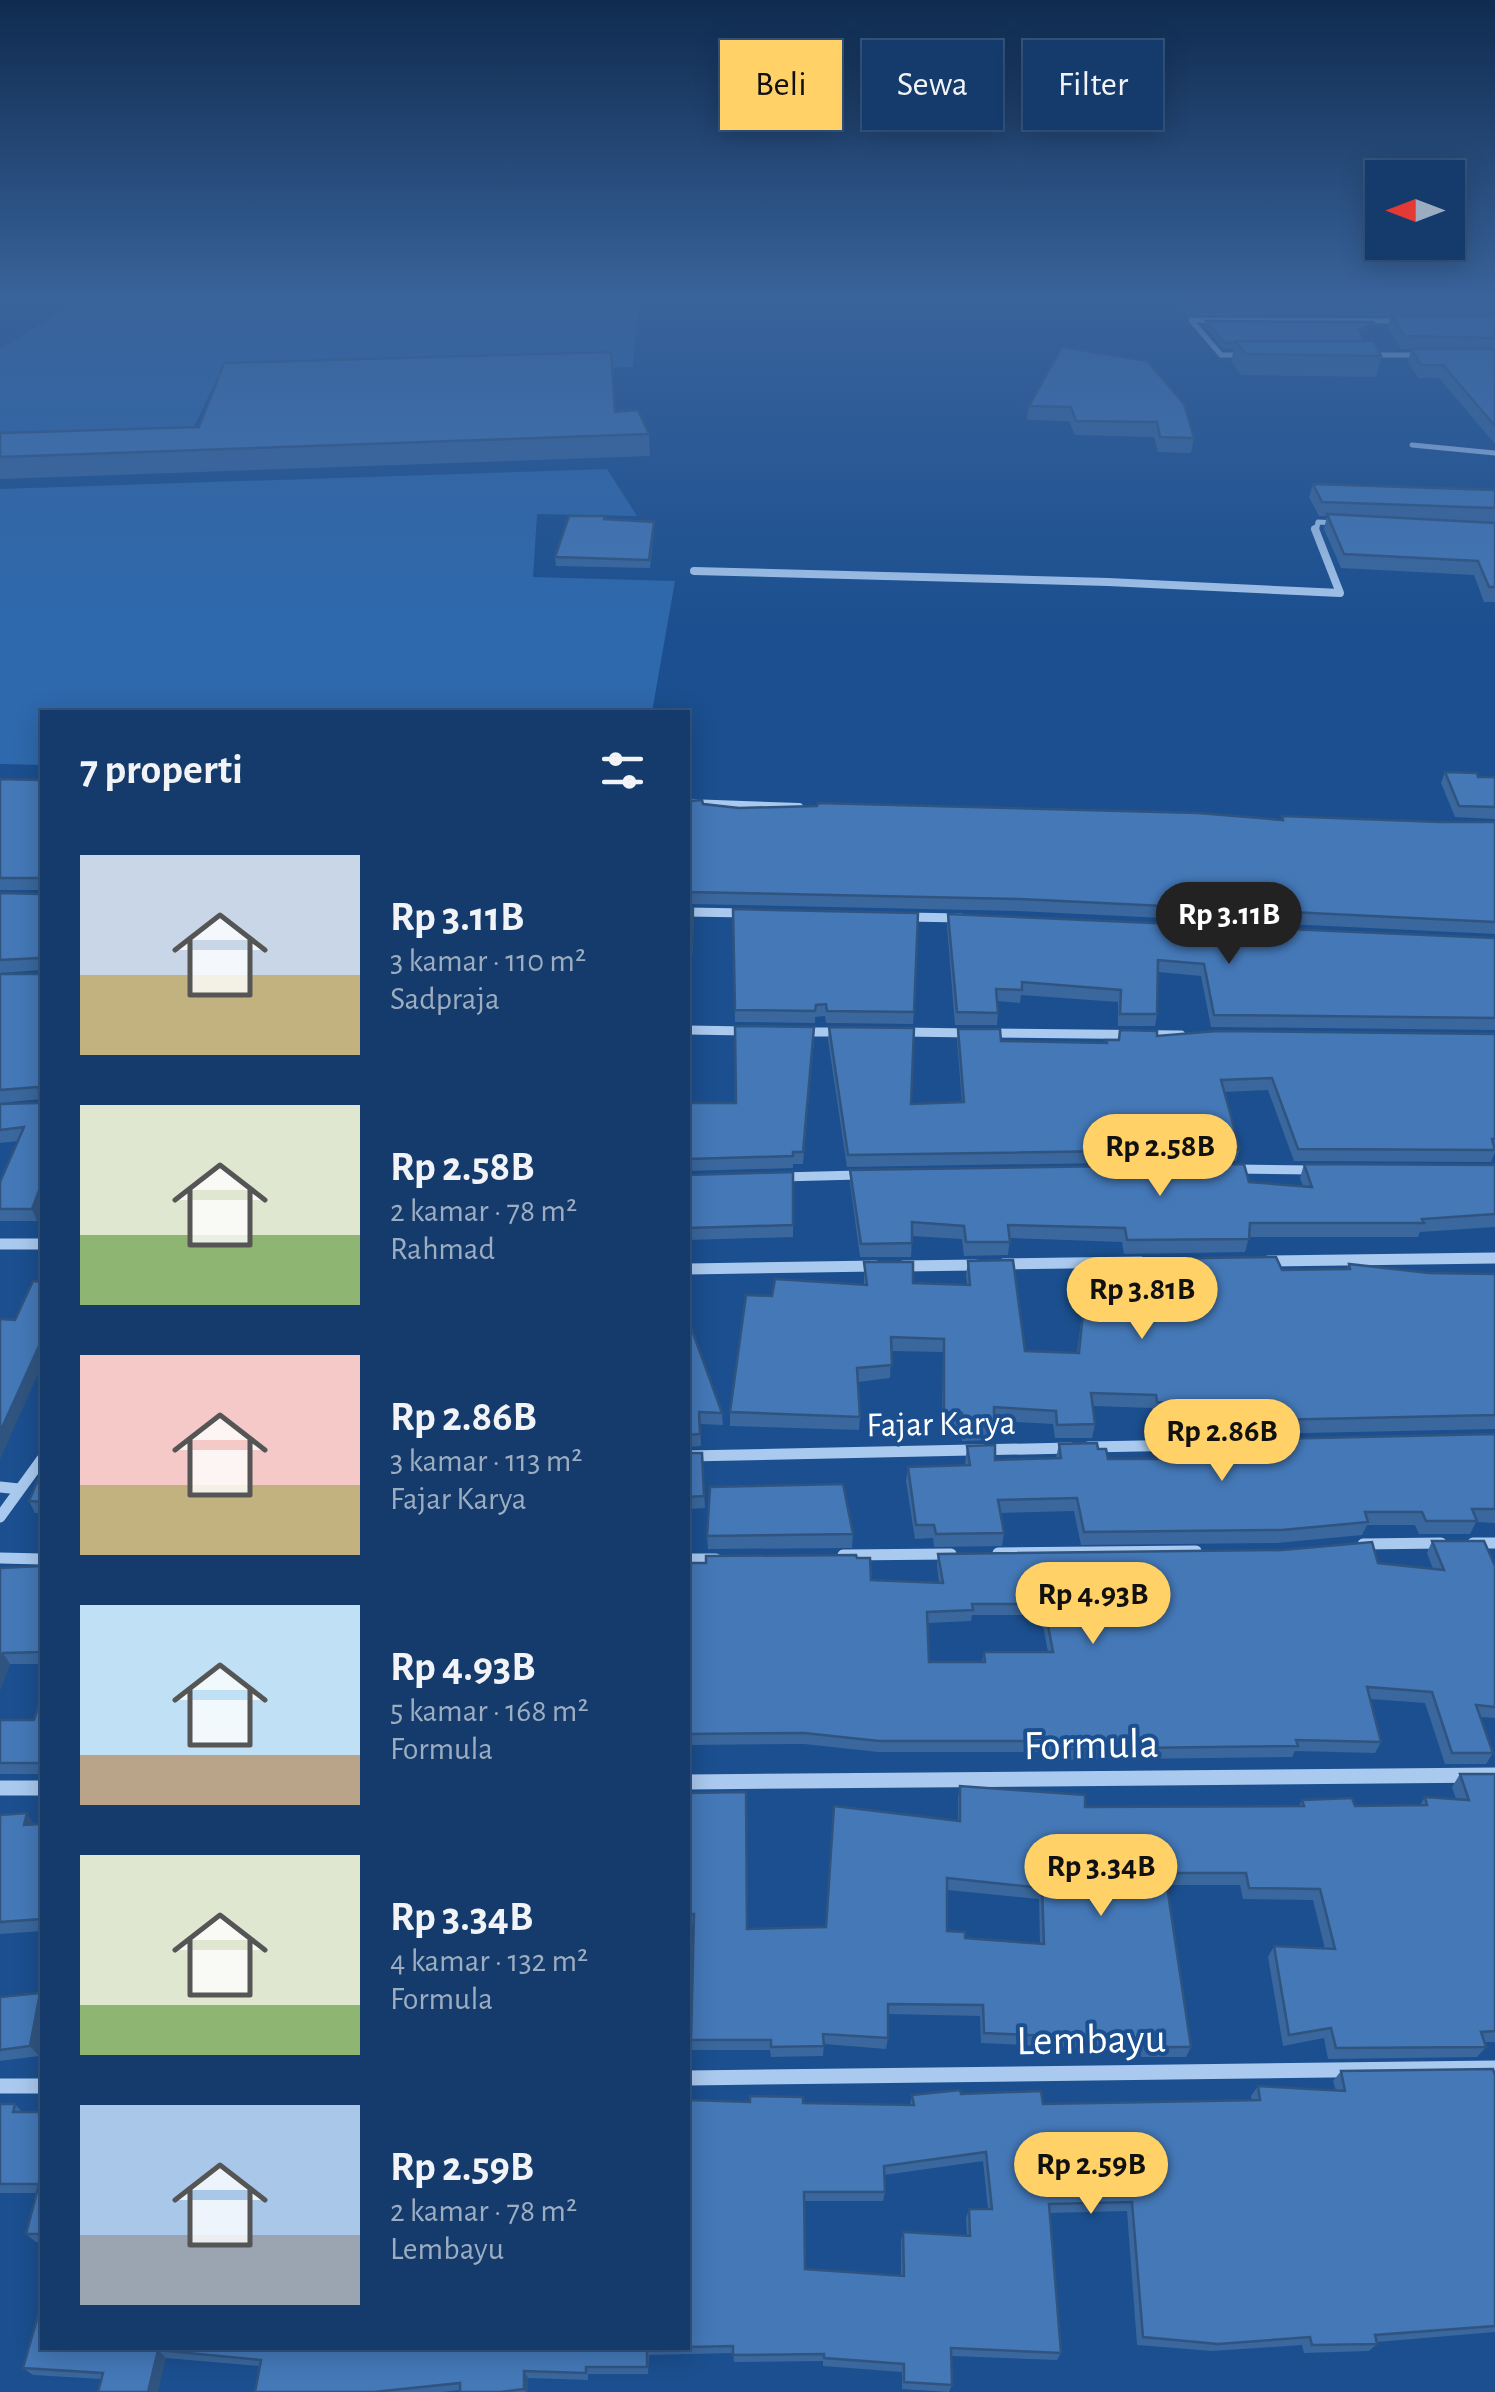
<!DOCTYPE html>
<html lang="id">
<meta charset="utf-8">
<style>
:root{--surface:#143b6b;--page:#214673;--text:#f1f3f6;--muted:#9dadc1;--line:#33557e;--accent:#ffd166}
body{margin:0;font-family:"Alegreya Sans",sans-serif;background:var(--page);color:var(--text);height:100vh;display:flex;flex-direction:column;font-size:38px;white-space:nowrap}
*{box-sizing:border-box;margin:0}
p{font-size:32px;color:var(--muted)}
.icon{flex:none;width:55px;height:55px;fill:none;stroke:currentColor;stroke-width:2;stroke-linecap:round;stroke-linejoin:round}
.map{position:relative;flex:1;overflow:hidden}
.sheet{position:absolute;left:40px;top:710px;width:650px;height:1640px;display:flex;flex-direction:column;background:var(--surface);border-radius:0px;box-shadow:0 5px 25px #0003,0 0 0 2px var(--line)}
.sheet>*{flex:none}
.hud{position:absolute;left:720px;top:40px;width:625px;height:90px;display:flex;gap:20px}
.needle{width:65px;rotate:270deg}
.buttons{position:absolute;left:1365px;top:160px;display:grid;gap:20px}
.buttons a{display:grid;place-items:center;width:100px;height:100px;border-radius:0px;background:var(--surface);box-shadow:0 5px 25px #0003,0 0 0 2px var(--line);font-size:50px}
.price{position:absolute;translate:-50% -85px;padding:0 22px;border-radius:35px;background:var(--accent);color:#111;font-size:32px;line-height:65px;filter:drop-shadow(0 2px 5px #0008)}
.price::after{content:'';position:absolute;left:50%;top:60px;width:30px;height:22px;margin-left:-15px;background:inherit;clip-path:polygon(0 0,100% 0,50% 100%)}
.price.current{background:#222;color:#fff}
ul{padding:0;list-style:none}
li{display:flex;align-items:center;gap:30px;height:250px;padding:0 40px}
li span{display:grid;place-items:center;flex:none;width:280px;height:200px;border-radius:0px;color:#555}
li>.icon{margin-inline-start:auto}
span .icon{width:120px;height:120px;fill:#fffc;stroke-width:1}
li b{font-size:42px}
h2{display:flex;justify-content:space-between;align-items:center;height:120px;padding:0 40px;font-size:42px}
.tag{padding:0 35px;border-radius:0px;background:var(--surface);box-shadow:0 5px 25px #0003,0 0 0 2px var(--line);font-size:35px;line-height:90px}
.tag.current{background:var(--accent);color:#111}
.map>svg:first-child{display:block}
.green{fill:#2e69ad}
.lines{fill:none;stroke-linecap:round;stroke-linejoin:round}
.street-far4{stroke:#a9c9ee;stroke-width:5}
.street-far3{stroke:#a9c9ee;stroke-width:8}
.street-far2{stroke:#a9c9ee;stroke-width:9}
.street-far1{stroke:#a9c9ee;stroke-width:11}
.street{stroke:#a9c9ee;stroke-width:15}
.wall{fill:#3a679d;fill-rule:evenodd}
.shaded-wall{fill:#305480}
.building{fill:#4478b7;stroke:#305480;stroke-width:2.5;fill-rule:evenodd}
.labels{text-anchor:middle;stroke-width:8;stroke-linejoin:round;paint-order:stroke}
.street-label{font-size:35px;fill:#fff;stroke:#1b4f8f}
.near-street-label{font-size:42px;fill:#fff;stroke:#1b4f8f}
</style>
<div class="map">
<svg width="1495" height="2392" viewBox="0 0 1495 2392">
<rect width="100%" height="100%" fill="#1b4f8f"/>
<path class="green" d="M86,297H639L633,367L215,383L190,435L0,439V349Z
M607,469L637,516L537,514L533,577L675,581L652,712H42V765L0,764V489Z"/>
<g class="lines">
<path class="street-far4" d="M1191,320L1221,355H1245
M1191,320L1399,321
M1372,355H1420
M1412,445L1495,453
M1316,532L1318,522L1336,523"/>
<path class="street-far3" d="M694,571L1108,582L1340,593L1315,529
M688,803L799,807"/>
<path class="street-far2" d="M688,912L746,913
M908,917L961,918
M688,1030L746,1031
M803,1032H841
M903,1032L971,1033
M988,1033L1181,1035
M1236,1169L1314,1170
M781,1177L859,1175"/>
<path class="street-far1" d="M0,1244H42
M1268,1261L1495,1258
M1003,1264L1141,1262
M903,1266L976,1265
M688,1269L876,1266
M1088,1447L1191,1445
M688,1456L1071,1448
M0,1487L19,1489
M0,1517L42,1459
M1473,1543H1495
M1363,1544L1441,1543
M998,1553L1196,1551
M843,1555L951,1554
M0,1558L42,1559
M688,1559H716"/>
<path class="street" d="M688,1782L1495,1775
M0,1788H42
M688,2078L1495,2068
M0,2086H42"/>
</g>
<path class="wall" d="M1177,297H1495V444L1439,378H1418L1408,361L1411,349H1401L1388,327L1391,315H1187L1176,304Z
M1206,321L1374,322L1373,327L1360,333L1364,341L1381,356L1376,377L1241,375L1231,361L1234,349H1224L1205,326Z
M1062,347L1194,438L1191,453L1158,452L1154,437L1075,435L1069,421L1027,420L1029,406Z
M615,412L649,434L650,456L0,479V433Z
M1313,484L1495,490V602H1484L1474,575L1341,568L1324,529L1327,516H1319L1309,497Z
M605,519L654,530L650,568L556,566L555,557Z
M1445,772L1478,777H1495V819L1455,817L1441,783Z
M42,777V890H0V779L38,780Z
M688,801L739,808L1281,820L1282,816L1440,822H1495V934L1018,911L688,904Z
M42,890V1207L37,1221H0V1182L18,1141L0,1143V1104L38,1103L42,1099L0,1103V974H38L42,970L0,973V893L39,894Z
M688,908L694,920L692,959H688Z
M733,909L914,1012L913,1024L826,1023L825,1016L815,1017V1023L735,1022Z
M948,914L1495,938V1030L1211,1027L1201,976L1158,972L1157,1014L1155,1026H1118V1002L1021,995L1020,1003L997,1001L998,1013L997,1025H955L947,926Z
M829,1027L911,1104L962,1102L957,1041L958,1029L1001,1041L1106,1043V1040H1118L1120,1030L1157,1036L1495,1034V1152L1491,1162L1294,1161L1268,1090L1224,1092L1240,1149L1236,1161L847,1167L828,1040Z
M814,1039L803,1164H793V1168L688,1171V1103H736Z
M1304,1164L1495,1165V1227L1420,1232L1418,1237H1249L1245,1252L1124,1254L1122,1242L1010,1238L1008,1255L964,1256L962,1239L912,1236L911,1257H860L850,1183V1170L1249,1182L1303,1186L1300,1178Z
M793,1172V1237L688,1240V1175Z
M1130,1259L1282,1270L1347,1269L1349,1264L1429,1273L1495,1274V1429L1171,1436L1167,1416H1153L1152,1408L1093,1406L1095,1424L1092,1438H1055L1053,1424L994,1421L992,1440L962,1441L960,1427L942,1426L943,1352L891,1351L890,1378L858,1382L860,1417L859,1430L730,1426V1412L772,1296L864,1285V1262L913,1283L967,1285L966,1275L968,1261L1025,1351L1077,1353L1086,1282L1127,1277V1272Z
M688,1319L722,1413L723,1425L700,1424L701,1446L688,1447Z
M1495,1434V1523L1476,1522L1470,1534H1419L1415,1525H1367L1362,1535L1277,1543L1081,1545L1074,1511L1001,1513L1004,1533L1002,1546L934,1547L933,1538L915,1539L906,1481L908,1467L965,1465L967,1446L995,1460L1056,1458L1059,1444L1098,1449L1108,1459H1176L1175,1454L1179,1441Z
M688,1453H702L705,1508L688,1509Z
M42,1470V1513H35L29,1501Z
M853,1534L852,1548L708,1549L707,1536Z
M1432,1541L1495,1566V1718L1481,1717L1493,1753L1486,1764H1445L1425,1703L1370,1699L1381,1742L1375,1753L1295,1751L1292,1757L1051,1760L1050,1752H878L804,1744L688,1745V1563L857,1558L871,1580L939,1582L937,1565L938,1554L1378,1563L1433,1569L1427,1553ZM972,1615H1041L1048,1652H984L982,1662H929L928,1623L971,1621Z
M42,1566V1664H10L0,1690V1568Z
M42,1695V1774H0V1720H34Z
M1460,1774H1495V2042H1484L1486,2047L1477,2057L1328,2059L1324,2038L1283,2046L1268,1957L1274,1946L1325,1949L1313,1900L1243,1899L1240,1885H1167L1191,2047L1186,2057H1141L1140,2051L981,2043L980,2016L888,2014V2038L886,2049L824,2044L823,2056L771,2057L770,2050H692L693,1926H688V1793L747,1929L826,1927L958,1821V1798L960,1786L1085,1807L1299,1806L1302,1800L1355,1806L1420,1805L1425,1797L1456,1799L1452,1787ZM947,1890L1039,1899L1040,1944L965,1938L947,1931Z
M0,1815L34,1824H42V1931L0,1934Z
M40,1993L42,1996V2038L39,2056L0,2061V1997Z
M1341,2071L1495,2075V2332L1377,2342V2344L1369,2351L1304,2353L1302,2345L1212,2351L1137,2345L1127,2211L1049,2213L1061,2353L1057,2360L951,2356L952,2385L949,2392L902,2389V2372L823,2366V2361L734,2362L733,2353L649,2355L648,2374H588V2380L528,2378V2392H460V2390L442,2392H255L259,2366L166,2358L101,2379L33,2375L23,2368L42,2302L688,2348L690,2180H688V2100L910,2105L912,2095L961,2094L1043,2104L1252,2101L1251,2096L1258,2086L1336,2091L1333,2081ZM983,2161L988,2209H969L966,2218L967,2236L903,2232L901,2240V2276L805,2269L804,2201H883L885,2192L884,2175Z
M0,2104H15L22,2112H42V2242H36L26,2234L37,2193H0Z"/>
<path class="shaded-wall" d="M1374,322L1373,327L1357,335L1359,330Z
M42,1183V1207L37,1221L32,1209Z
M39,1346L42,1353V1365L0,1460V1432Z
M3,1653L10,1664L0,1690V1662Z
M27,1813L35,1825H24Z
M40,1993L42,1996V2038L39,2056L30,2046Z
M158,2350L166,2358L158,2392H148Z
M524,2371L528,2378V2392H526L524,2389Z"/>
<path class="building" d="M1183,297H1495V303H1189Z
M1391,315H1495V338L1404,336Z
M1206,321L1374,322L1359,330L1364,341H1235V343H1225Z
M1235,341H1374L1381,356L1246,354Z
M1062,347L1147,361L1184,404L1194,438L1160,437L1157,422L1076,421L1071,407L1029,406Z
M1411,349H1495V426L1443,365H1421Z
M611,352L615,412L638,410L649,434L0,457V433L199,427L224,363Z
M1313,484L1495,490V508L1322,502Z
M1327,514L1495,523V587H1489L1478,561L1344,554Z
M569,516H605L604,519L654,522L649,560L555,557Z
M1445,772L1477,773L1478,777H1495V807L1459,806Z
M42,777V883L39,878H0V779L38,780Z
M702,800L703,804L739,808L817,806L818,803L1198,813L1283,820L1282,816L1440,822H1495V922L1020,899L688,892V801Z
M42,890V963L38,958L0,960V893L39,894Z
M688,908H693L692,947H688Z
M733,909L918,913L914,1012L827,1011L826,1004L816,1005L815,1011L735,1010Z
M948,914L1495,938V1018L1214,1015L1204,964L1158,960L1157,1014H1120L1121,990L1022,982V990L996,989L998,1013L957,1012Z
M42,970V1093L37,1087L0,1090V974H38Z
M735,1026L814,1027L803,1152H793V1156L688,1159V1103H736Z
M829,1027L914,1028L911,1104L964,1102L958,1029H1000L1001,1041L1107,1043L1106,1040H1119L1120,1030L1157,1031V1036L1217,1031L1495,1034V1139H1492L1495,1150L1298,1149L1272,1078L1221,1080L1240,1149L848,1155Z
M42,1098V1183L32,1209H0V1182L24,1127L0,1130V1104L38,1103Z
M1244,1164L1249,1182L1312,1187L1304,1164L1495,1165V1214L1422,1219L1424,1223H1250L1249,1239L1127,1240L1125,1228L1008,1225L1010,1242H966L964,1226L912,1222V1243L861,1244L850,1170Z
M793,1172V1225L688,1228V1175Z
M1276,1257L1282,1270L1350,1269L1349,1264L1429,1273L1495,1274V1415L1175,1422L1171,1403L1157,1402L1156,1395L1091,1393L1095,1424L1057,1425L1056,1411L994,1407V1426L964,1427L962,1413L944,1412V1339L891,1337L892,1365L857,1368L860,1417L730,1412L746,1295L772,1296L775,1279L867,1285L864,1262H913V1283L970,1285L968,1261L1013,1260L1025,1351L1079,1353L1086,1282L1133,1276L1130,1259Z
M33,1281L42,1282V1346H39L0,1432V1319L15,1320Z
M688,1319L722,1413L699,1412L700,1434L688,1435Z
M1495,1434V1509H1472L1477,1521H1426L1422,1512H1365L1368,1522L1282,1530L1084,1532L1077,1498L998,1500L1004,1533L936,1534L934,1525H916L908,1467L970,1465L967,1446L995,1445V1460L1061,1458L1059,1444L1097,1443L1098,1449H1106L1108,1459H1183L1179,1441Z
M688,1453H702L704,1496L688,1497Z
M42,1470V1502L29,1501Z
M843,1484L853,1534L707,1536L710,1487Z
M1432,1541H1484L1495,1566V1707L1476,1705L1493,1753H1452L1432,1692L1367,1687L1381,1742L1296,1740L1298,1746L1054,1749L1053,1741H879L804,1733L688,1734V1563H706V1556L856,1555L857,1558H870L871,1580L943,1583L938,1554L1282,1550L1372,1542L1378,1563L1444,1570ZM972,1604H1044L1053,1652H984L985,1662H929L927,1612L973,1610Z
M42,1566V1652L3,1653L0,1662V1568Z
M42,1695V1763H0V1720H34Z
M1460,1774H1495V2031L1481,2032L1486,2047L1336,2048L1331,2028L1289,2035L1274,1946L1335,1949L1320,1889L1249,1888L1246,1873H1165L1191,2047H1146L1145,2040L984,2033L983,2005L888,2004V2038L823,2034L824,2046L771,2047V2040H691L694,1914H688V1793L746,1792L747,1929L826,1927L834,1806L960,1821V1786L1085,1795V1807L1304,1806L1302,1800L1352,1798L1355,1806L1427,1805L1425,1797L1469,1800ZM947,1878L1042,1888L1044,1944L965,1938V1932L947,1931Z
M27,1813L24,1825L42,1824V1919L0,1922V1815Z
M40,1993L30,2046L0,2050V1997Z
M1493,2069L1495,2075V2326L1375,2335L1377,2344L1312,2345L1310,2337L1218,2344L1143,2337L1132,2202L1049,2204L1061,2353L951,2348L952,2385L904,2382V2364L824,2358V2354L733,2355V2346L688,2347V2233L690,2171H688V2100L750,2102V2096L803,2097V2103L914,2105L912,2095L960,2090L961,2094L1041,2091L1043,2104L1260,2100L1258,2086L1345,2091L1341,2071ZM986,2152L992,2209H969L970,2236L903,2232L904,2276L805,2269L804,2192H885L884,2166Z
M0,2104H15L13,2112H42V2234H26L39,2184H0Z
M42,2302V2348H658H647V2367H586V2373L524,2371V2389L500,2392H460V2383L374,2392H255L261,2360L158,2350L148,2392H98L103,2373L23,2368Z"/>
<linearGradient id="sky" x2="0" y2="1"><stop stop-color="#0f2b4f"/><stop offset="0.47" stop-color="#39639b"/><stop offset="1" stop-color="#39639b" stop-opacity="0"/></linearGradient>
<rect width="1495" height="631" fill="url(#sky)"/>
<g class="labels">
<g class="street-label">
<text transform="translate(941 1423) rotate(-1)" y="12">Fajar Karya</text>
</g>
<g class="near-street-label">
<text transform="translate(1091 1743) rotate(-1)" y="15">Formula</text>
<text transform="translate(1091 2038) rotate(-1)" y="15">Lembayu</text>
</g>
</g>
</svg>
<div class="buttons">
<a><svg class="needle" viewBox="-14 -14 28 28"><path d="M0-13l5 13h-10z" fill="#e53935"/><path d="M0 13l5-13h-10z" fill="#9dadc1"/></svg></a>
</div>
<b class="price current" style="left:1229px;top:967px">Rp 3.11B</b>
<b class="price" style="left:1160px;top:1199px">Rp 2.58B</b>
<b class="price" style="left:1142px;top:1342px">Rp 3.81B</b>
<b class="price" style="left:1222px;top:1484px">Rp 2.86B</b>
<b class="price" style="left:1093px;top:1647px">Rp 4.93B</b>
<b class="price" style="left:1101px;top:1919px">Rp 3.34B</b>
<b class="price" style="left:1091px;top:2217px">Rp 2.59B</b>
<div class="hud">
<a class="tag current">Beli</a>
<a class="tag">Sewa</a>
<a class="tag">Filter</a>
</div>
<section class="sheet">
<h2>7 properti<svg class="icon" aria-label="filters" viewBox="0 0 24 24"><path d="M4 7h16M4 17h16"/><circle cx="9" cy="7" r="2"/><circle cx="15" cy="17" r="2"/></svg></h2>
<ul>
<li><span style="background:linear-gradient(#c9d6e8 60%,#c2b280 0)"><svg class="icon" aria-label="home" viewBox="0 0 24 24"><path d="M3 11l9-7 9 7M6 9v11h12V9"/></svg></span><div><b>Rp 3.11B</b><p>3 kamar · 110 m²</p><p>Sadpraja</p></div></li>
<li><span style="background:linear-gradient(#dfe7d0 65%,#8fb573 0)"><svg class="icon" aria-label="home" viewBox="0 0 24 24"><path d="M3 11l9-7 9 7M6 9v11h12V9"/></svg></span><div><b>Rp 2.58B</b><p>2 kamar · 78 m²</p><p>Rahmad</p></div></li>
<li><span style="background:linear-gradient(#f6c9c9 65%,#c2b280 0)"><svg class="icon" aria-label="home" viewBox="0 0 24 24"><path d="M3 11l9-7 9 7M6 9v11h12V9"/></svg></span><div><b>Rp 2.86B</b><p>3 kamar · 113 m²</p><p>Fajar Karya</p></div></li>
<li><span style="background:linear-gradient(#bfe0f5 75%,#b9a48a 0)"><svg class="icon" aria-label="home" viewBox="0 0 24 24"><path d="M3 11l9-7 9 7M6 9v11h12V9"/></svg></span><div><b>Rp 4.93B</b><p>5 kamar · 168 m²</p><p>Formula</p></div></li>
<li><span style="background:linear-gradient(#dfe7d0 75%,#8fb573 0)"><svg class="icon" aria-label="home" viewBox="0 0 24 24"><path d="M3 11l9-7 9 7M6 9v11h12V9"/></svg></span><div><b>Rp 3.34B</b><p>4 kamar · 132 m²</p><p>Formula</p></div></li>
<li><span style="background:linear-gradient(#a9c7e8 65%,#9aa5b1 0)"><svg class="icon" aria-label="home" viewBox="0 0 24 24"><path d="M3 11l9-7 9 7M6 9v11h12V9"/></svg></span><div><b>Rp 2.59B</b><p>2 kamar · 78 m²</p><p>Lembayu</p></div></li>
</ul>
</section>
</div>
